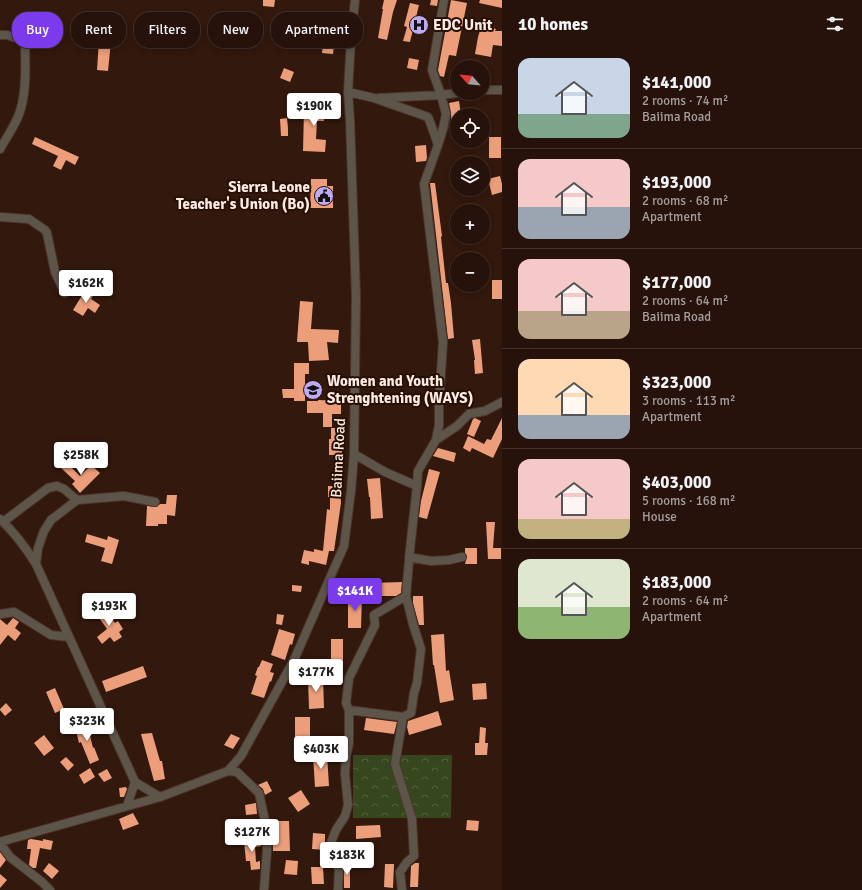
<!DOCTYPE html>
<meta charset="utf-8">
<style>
:root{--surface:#26120a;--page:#2e1b13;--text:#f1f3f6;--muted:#a49e9c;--line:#42322b;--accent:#7c3aed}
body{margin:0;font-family:Signika,sans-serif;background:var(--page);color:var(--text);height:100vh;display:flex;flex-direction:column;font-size:15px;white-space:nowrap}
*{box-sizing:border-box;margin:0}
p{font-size:13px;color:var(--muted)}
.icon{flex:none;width:22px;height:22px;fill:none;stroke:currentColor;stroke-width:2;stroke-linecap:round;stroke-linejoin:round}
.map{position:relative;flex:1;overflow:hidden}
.sheet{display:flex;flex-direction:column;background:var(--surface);width:360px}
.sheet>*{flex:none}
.top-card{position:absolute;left:12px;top:12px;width:380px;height:36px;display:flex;gap:8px}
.needle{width:26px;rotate:297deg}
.fabs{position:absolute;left:450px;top:60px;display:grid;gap:8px}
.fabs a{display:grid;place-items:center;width:40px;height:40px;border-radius:50%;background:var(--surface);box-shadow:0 2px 6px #0003,0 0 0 1px var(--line);font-size:20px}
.price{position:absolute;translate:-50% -34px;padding:0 9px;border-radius:4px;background:#fff;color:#222;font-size:13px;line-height:26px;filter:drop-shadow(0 1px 2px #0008)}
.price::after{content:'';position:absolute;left:50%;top:24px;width:12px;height:9px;margin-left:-6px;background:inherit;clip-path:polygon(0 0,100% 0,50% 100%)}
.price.active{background:var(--accent);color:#fff}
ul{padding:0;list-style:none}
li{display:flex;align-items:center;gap:12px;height:100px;padding:0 16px}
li+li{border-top:1px solid var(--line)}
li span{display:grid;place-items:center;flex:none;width:112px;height:80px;border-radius:12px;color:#555}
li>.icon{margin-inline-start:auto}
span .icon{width:48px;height:48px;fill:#fffc;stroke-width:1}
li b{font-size:17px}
h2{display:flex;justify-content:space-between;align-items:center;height:48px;padding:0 16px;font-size:17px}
.pill{padding:0 14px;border-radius:16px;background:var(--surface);box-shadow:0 2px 6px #0003,0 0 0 1px var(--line);font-size:14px;line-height:36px}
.pill.active{background:var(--accent);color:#fff}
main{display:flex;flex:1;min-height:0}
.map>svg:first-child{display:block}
.forest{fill:url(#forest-crowns)}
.building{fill:#ec9e7b}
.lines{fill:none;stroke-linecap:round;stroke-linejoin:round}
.minor-casing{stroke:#4e352b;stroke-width:10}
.minor{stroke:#5d554a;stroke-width:8}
.labels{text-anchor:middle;stroke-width:4;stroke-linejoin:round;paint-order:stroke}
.poi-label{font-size:15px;font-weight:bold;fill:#fdeae2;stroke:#270f05;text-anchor:start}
.street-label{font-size:15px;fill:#fdeae2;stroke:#270f05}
</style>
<main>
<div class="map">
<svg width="502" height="890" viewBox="0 0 502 890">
<defs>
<pattern id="forest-crowns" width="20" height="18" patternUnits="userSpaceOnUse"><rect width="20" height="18" fill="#37471d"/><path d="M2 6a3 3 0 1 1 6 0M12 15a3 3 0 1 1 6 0" fill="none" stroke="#55623e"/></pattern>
</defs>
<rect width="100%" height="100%" fill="#32180d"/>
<path class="forest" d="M353,755H452L451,818H353Z"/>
<path class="building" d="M263,0H275L274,7L263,6Z
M384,0H397L393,12L387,40L378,38L383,9H382Z
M431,0H438L437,6L430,5Z
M451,0L467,3L456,56L449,55L444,77L440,76L438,70Z
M480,0H502V8L479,3Z
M410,3L419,5L410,42L403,41L407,27L404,26Z
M482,24L496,29L495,31H502V46L493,45L491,57L475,54L478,37Z
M93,29L112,31L108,71L97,70L99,40L92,39Z
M324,36L335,38L333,54L322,53Z
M409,58L419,60L417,70L407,68Z
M284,68L294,72L290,82L280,78Z
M317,95H325L324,110H325L324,121H317L316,139L326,140L325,152L303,151L304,110H316Z
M459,101L461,115H457V129H452L451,113L449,103Z
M287,118L288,128V136H281L280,119Z
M35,137L79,157L75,165L66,160L61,170L53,166L58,156L32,144Z
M489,137H501V158H489Z
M426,145L427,158L426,161L416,162L415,146Z
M500,176L502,184V192L492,195L488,179Z
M311,179H327V186H333V208H310Z
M430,183H435L442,236L441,237L446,283H448L451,303L454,338L448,339Z
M492,280H502V299H492Z
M86,289L94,294L91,299L100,305L95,313L88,308L83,316L73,310Z
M300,301L313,302L311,329L339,330L338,343L327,342L329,360L309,361L308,342H297Z
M480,339L483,373L475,374L474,360H475L472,340Z
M294,363H309V374H305V401H294V398H283L282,389H294Z
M318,400L341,401V414H332V427H323V413H307V401H318Z
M475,418L481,421L474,437L467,434L473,419Z
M502,418V439L493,458L472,448L470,452L463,448L468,436L484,444L487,439L491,440Z
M331,428H343V436H342V455H329V439H331Z
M438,448L456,453L454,462L433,456Z
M65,461L80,476L91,465L100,473L80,493L72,484L75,481L60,467Z
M429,469L440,472L427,519L419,517L421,501Z
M380,478L383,518L371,519L370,497H369L367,479Z
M328,486H340L341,503L334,551H329L326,565L309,561V565L301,563L304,550L314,552V549L323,551L327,509L330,510V497H328Z
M167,495H177L175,516L167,515V524H158V526H146L147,506L156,507L160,504H166Z
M486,522H495L493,548H501V559H488Z
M87,534L107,540L108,536L119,540L112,564L101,561L105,548L85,542Z
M465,548H477V564H465L467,556L465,553Z
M402,582L401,593L396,596H370V583Z
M292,585L302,586L301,592L292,591Z
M348,596H362L361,628H348Z
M413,596H423L424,625H419L413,603Z
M103,606L115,623L118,621L123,629L119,632L122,637L114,642L110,637L102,644L97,637L107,629L95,612Z
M277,614L284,615L282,625L276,624Z
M13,618L19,622L15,628L21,633L15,641L8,635L0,645V619L7,625Z
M279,629L295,634L292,645L290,644L285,660L271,655Z
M444,634L446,671L449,670L454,700L440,703L434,665H433L431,635Z
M331,639H343V667H331Z
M262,660L273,664L270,672L274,673L271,682L270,681L264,698L251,694L257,676L255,675L258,667H259Z
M143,666L147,677L106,692L102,681Z
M323,677L324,708L309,709L308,678Z
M486,683L487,699L473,700L472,684Z
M55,688L64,709L55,713L46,692Z
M6,703L12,710L5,716L0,710V709Z
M438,711L442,725L409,735L407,727L408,721Z
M295,717H310V749L295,750Z
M366,718L397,722L394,734L364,730Z
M87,723L93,748L94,747L99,760L90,764L81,742L79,743L75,726Z
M480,727L486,728L485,743H488L487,755H475V743H479Z
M152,733L160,761H162L165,779L154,781L141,734Z
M231,734L240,738L233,749L224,745Z
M44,735L54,748L44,756L34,743Z
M327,754L329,786L315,787L313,755Z
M66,757L74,765L68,771L60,762Z
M90,768L95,777L84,784L79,775Z
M107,769L112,778L104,782L98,774Z
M267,781L272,791L265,795L263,789L258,785Z
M126,787L127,789L124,797H120L119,788Z
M301,790L310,804L298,812L288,798Z
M256,803L257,814L246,815L245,805Z
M133,813L139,824L123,830L119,819Z
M467,820L479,821L478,831L466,830Z
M272,821H289L290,851H273Z
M380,825L381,837L356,839V826Z
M313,833L325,834V850L312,849Z
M31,839L43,841V839L53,841L51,850L40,848L36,868H33L29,865L31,849H27L28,840Z
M261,839V846L255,847L256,862L260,861V869L251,870L250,861H246L244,841Z
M0,852L6,860L0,868Z
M286,860L298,861L297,875L284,874Z
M49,863L59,871L52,879L43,871Z
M415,863H419L418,887H410L411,866Z
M343,864H350V888H344V870Z
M385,864H394L393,888L384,887Z
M311,867H323L324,884H312Z
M0,874L7,880L0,888Z"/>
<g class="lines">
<defs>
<path id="minor" d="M0,35H7L25,41C25,62 27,83 22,104C19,120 8,135 0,149
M483,90H502
M379,98L441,95L457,93
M438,145L443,129L446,114L441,95L432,70L444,0
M0,217L29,219L45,230L47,233L55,272L65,293
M436,440L457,426L469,414L485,411L502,402
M354,454L385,472L417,486
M0,519C14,532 26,548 36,564L135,782L160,797
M3,522L48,488L57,486L64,489L77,500
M409,557L431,561L449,560L462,557
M36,564L38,548L44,531L51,520L77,500L124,496L155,502
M1,614L14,612L51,635L69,637
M349,710L403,717L411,713L414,693L417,683L421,649L413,624L406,596
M228,771L237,772L259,793L266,826L267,850L264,890
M127,806L135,782
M0,842L160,797L228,771L241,756L294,660L344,546L351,491L354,454L356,296L350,120L348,92L351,39L355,0
M0,843L10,857L42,882L50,890
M338,890L339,870L330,845L336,830L345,816L348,805L345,774L346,757L349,743V710L346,703L349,678L375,625L374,615L406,596L410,549L417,486L418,471L436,440L439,425V403L443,342L424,184L438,145L434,133L428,117L374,98L348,92
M402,890L400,872L407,862L414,856L412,819L395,764L403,717"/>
</defs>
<use href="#minor" class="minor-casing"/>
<use href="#minor" class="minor"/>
</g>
<defs>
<symbol id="hospital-disc" viewBox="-11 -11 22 22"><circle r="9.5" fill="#bea9f5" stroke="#270f05"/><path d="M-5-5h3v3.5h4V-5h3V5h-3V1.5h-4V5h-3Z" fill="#111"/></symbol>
<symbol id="civic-disc" viewBox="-11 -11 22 22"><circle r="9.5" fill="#bea9f5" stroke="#270f05"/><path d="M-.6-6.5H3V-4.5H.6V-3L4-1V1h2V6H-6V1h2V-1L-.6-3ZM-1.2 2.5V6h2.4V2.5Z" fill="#111"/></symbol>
<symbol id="school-disc" viewBox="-11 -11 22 22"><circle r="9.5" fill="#bea9f5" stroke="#270f05"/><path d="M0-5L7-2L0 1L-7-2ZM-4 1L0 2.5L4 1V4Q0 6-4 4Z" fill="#111"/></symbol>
</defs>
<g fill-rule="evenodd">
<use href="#hospital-disc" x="408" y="14" width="22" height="22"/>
<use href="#civic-disc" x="313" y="185" width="22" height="22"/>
<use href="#school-disc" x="302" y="379" width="22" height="22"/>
</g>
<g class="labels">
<g class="poi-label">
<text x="433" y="30">EDC Unit</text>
<text x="310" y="192" text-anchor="end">Sierra Leone<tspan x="310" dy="17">Teacher's Union (Bo)</tspan></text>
<text x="327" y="386">Women and Youth<tspan x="327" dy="17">Strenghtening (WAYS)</tspan></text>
</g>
<g class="street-label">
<text transform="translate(338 458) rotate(-87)" y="5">Baiima Road</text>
</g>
</g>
</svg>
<div class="fabs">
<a><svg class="needle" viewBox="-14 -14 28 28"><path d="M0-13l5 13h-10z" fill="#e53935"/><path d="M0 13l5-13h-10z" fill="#a49e9c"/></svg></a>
<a><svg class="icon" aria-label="locate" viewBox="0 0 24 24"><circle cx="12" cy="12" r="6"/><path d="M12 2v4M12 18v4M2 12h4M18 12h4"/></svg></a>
<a><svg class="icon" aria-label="layers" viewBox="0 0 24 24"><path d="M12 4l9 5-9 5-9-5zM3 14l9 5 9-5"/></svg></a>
<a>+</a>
<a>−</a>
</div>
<b class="price" style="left:314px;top:127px">$190K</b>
<b class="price" style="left:86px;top:304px">$162K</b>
<b class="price" style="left:81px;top:476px">$258K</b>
<b class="price active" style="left:355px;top:612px">$141K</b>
<b class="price" style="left:109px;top:627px">$193K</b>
<b class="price" style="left:316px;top:693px">$177K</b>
<b class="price" style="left:87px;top:742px">$323K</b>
<b class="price" style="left:321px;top:770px">$403K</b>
<b class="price" style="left:252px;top:853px">$127K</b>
<b class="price" style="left:347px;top:876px">$183K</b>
<div class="top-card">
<a class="pill active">Buy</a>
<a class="pill">Rent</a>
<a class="pill">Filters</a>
<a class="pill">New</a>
<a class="pill">Apartment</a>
</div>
</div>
<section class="sheet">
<h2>10 homes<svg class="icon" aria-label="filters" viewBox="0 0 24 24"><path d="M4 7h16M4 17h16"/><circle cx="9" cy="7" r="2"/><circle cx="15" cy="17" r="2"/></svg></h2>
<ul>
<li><span style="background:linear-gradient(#c9d6e8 70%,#7fa58c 0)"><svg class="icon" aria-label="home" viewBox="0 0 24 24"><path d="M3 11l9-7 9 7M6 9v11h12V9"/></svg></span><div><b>$141,000</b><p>2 rooms · 74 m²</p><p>Baiima Road</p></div></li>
<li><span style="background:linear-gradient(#f6c9c9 60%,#9aa5b1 0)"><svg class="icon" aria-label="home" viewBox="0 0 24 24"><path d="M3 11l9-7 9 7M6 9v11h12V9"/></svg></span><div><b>$193,000</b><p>2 rooms · 68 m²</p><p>Apartment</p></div></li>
<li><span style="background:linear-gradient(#f6c9c9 65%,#b9a48a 0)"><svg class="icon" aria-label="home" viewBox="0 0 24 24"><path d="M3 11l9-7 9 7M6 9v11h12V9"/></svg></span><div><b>$177,000</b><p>2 rooms · 64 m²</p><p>Baiima Road</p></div></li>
<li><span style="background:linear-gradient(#ffd9b3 70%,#9aa5b1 0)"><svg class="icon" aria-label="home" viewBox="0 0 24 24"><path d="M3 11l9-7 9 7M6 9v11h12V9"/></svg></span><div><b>$323,000</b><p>3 rooms · 113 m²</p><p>Apartment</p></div></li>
<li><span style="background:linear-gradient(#f6c9c9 75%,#c2b280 0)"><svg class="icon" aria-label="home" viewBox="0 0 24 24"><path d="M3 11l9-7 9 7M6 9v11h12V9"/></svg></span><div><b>$403,000</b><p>5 rooms · 168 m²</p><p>House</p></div></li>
<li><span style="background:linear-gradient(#dfe7d0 60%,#8fb573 0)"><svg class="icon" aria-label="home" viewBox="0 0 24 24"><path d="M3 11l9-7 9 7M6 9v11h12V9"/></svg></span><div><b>$183,000</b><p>2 rooms · 64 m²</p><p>Apartment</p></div></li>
</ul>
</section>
</main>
